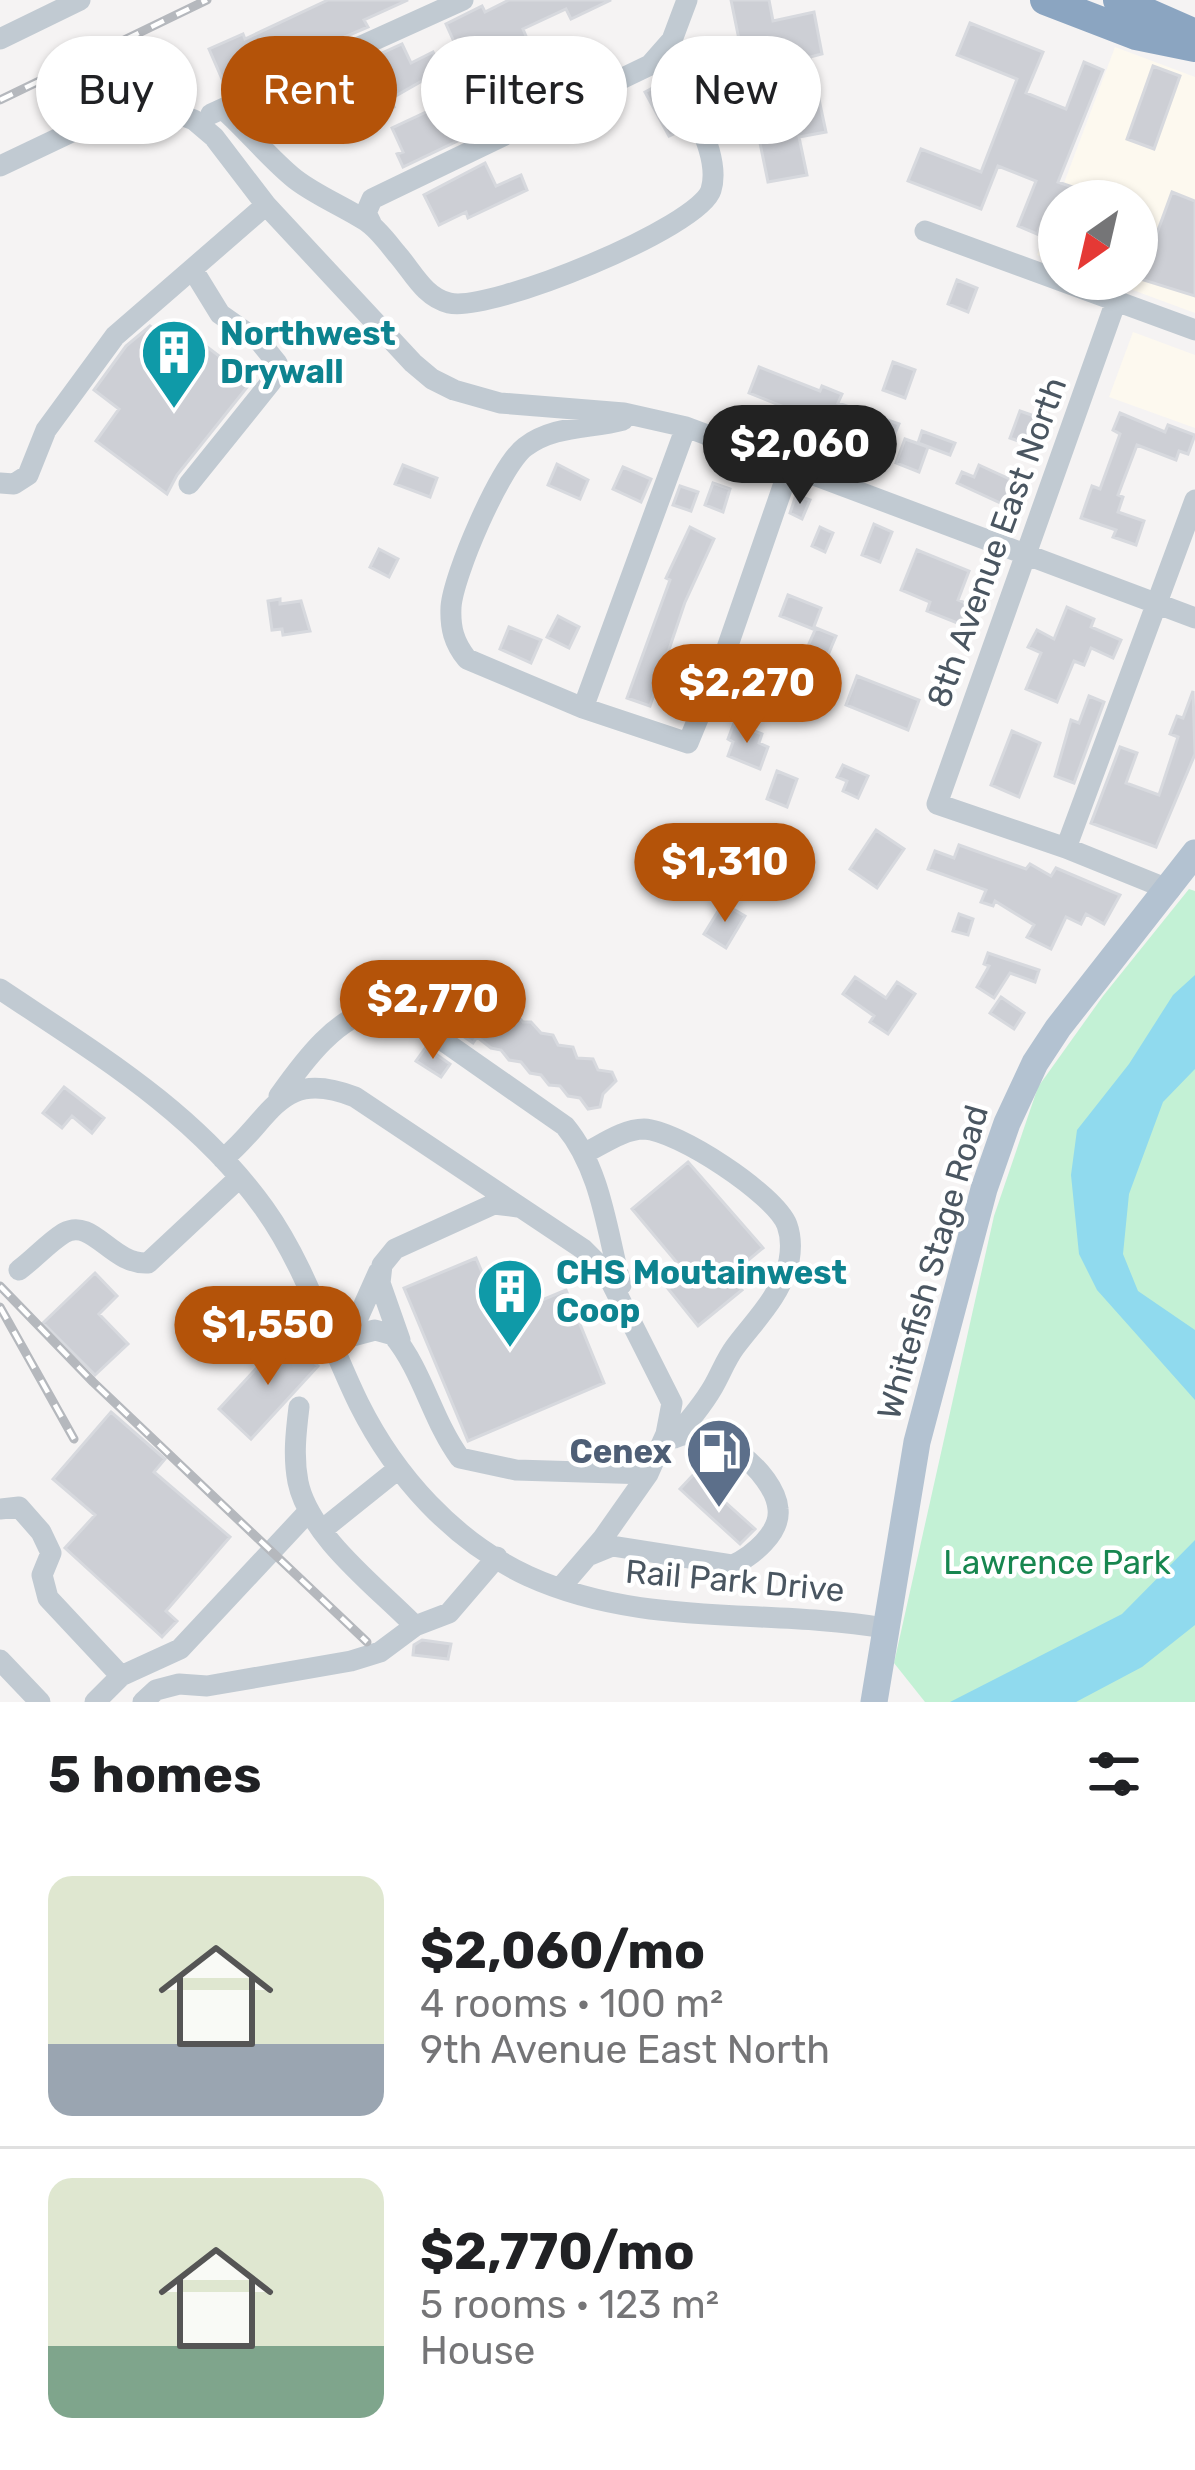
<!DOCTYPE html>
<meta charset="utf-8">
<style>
:root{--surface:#fff;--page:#f2f2f2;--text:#202124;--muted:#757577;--line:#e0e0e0;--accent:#b45309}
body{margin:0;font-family:Rubik,sans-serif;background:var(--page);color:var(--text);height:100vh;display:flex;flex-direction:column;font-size:45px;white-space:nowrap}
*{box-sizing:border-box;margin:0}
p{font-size:39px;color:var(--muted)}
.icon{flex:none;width:66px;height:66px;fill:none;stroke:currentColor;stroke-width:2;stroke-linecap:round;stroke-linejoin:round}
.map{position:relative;height:1702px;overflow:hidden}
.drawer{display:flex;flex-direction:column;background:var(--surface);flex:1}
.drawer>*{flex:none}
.hud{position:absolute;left:36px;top:36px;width:1125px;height:108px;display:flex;gap:24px}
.needle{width:78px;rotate:214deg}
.tools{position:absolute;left:1038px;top:180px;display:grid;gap:24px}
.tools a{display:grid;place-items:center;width:120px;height:120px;border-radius:50%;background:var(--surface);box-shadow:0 3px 9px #0004;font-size:60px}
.price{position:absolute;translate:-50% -102px;padding:0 27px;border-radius:42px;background:var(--accent);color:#fff;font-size:39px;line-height:78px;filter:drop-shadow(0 3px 6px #0008)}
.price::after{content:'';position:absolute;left:50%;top:72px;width:36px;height:27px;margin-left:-18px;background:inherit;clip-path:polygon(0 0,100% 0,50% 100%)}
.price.active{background:#222;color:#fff}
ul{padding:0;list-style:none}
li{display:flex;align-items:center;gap:36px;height:300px;padding:0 48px}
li+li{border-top:3px solid var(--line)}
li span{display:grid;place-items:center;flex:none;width:336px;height:240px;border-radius:24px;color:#555}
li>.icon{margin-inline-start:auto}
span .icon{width:144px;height:144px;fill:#fffc;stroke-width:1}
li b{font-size:51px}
h2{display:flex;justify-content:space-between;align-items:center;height:144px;padding:0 48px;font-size:51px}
.pill{padding:0 42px;border-radius:54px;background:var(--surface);box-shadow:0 3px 9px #0004;font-size:42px;line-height:108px}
.pill.active{background:var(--accent);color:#fff}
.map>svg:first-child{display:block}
.commercial{fill:#fdf9ef}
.green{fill:#c3f1d5}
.water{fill:#90daee}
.building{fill:#cdcfd5;stroke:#d7d9de;stroke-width:3}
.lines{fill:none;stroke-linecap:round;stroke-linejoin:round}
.minor{stroke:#c1cad2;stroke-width:21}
.major{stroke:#b3c2d1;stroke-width:27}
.highway{stroke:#8ba5c1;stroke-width:30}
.rail-casing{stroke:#b5b8bd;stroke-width:9}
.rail{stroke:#fff;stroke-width:4.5;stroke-dasharray:14;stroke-linecap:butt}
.labels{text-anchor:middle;stroke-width:9;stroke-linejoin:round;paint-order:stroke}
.culture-label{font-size:33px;font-weight:bold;fill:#0d838f;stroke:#fff;text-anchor:start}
.street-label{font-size:33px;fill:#4a5661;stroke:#fff}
.service-label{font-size:33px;font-weight:bold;fill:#4e5e75;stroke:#fff;text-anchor:end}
.park-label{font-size:33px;fill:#17864f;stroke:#fff}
</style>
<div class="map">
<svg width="1195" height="1702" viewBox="0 0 1195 1702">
<rect width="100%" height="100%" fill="#f5f3f3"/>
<path class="commercial" d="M1115,47L1195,77V313L1103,279H1137V201H1059V263L1037,255Z
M1133,332L1195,355V428L1109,397Z"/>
<path class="green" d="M1189,889L1195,891V1702H925L894,1663L994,1216L1038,1087L1103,996Z"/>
<path class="water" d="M1195,975V1069L1163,1102L1129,1194L1123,1254L1138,1291L1195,1330V1400L1097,1290L1079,1254L1071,1175L1077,1130L1129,1064L1173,995Z
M1195,1540V1625L1142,1667L1076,1702H950L1122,1614Z"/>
<path class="building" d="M328,0H408L364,20L368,27L226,88L209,49L243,34L245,39Z
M509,0H611L571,19L566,9L523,29L538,64L562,53L576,84L532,105L530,101L513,109L503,87L528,76L516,50L468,73L446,24L482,6L485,12Z
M731,0H769L773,21L814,12L822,54L810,57L826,132L799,137L807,175L768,182L754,114L718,121L713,96L749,89Z
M970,23L1043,52L1026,93L1066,109L1084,62L1103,70L1058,182L1084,191L1080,201H1059V229L1042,222L1037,234L1018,226L1036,181L998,166L981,209L908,181L921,149L981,172L1017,79L957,55Z
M402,44L411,63L433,52L441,70L394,97L391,101L394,107L361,121L358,113L303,136L293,113L348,92L340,72Z
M1153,66L1180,76L1154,149L1127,139Z
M660,84L685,129L669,136L645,92Z
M454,99L470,135L403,167L397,154L403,152L392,128Z
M485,163L496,186L521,175L527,190L468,218L466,212L439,225L424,195Z
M1172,192L1195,201V296L1137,278V259L1146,263Z
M957,280L977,288L968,312L948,304Z
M150,326L170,341L181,327L252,381L177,475L167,494L96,441L119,409L94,390L126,346Z
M893,362L915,370L905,398L883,390Z
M759,367L820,391L822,386L842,394L838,403L899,424L890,445L872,438L869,446L845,438L807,421L809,417L749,393Z
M1020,411L1040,418L1029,445L1010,438Z
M1120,413L1165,432L1168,425L1195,435L1188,454L1179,451L1176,460L1137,445L1118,495L1123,497L1118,512L1144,521L1136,545L1113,537L1116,530L1081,518L1092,486L1100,489L1120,434L1113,430Z
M922,431L955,443L950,455L918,443Z
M905,439L928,447L919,472L896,463Z
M557,464L588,480L580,499L548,485Z
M403,465L437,478L430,497L395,484Z
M979,465L1018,483L1007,506L957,483L962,472L974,477Z
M623,467L651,479L641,502L613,489Z
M713,483L730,489L723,512L705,505Z
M680,486L698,492L691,511L673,505Z
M796,495L810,500L802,519L790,513Z
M874,524L892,532L880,562L862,555Z
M690,527L714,539L685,602L650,706L627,698L670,580L666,578Z
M820,527L833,533L825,552L812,546Z
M379,549L398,559L389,577L370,567Z
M917,550L969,571L958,600L973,606L965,626L927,611L930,602L901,590Z
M788,595L821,608L813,629L780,616Z
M280,599V604L301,601L310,631L283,635L282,629L272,630L268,601Z
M1067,607L1094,619L1091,627L1121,640L1113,658L1091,648L1084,665L1074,661L1057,702L1026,689L1041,653L1028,647L1037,630L1054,639Z
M558,616L579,627L569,648L547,637Z
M509,627L541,640L531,663L500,649Z
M816,628L836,636L828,655L808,646Z
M750,671L786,686L776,710L740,695Z
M857,676L919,700L908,730L846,705Z
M1193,691L1195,754L1156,847L1091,823L1120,747L1137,753L1126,783L1159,795L1178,737L1170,734L1177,716L1183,718Z
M1089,696L1104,702L1074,783L1055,776L1071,720L1079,723Z
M734,723L762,734L759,743L768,747L760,769L728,756L733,742L728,739Z
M1012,731L1040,743L1019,797L991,785Z
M843,765L868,776L858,798L843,791L847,781L837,777Z
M777,771L797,779L787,807L767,799Z
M876,830L904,849L877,888L850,869Z
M959,845L1026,869L1030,864L1051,876L1056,868L1120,895L1104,924L1086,914L1081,924L1066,917L1051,949L1027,937L1034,925L995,901L993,906L981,902L986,890L928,869L935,851L954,858Z
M688,850L717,870L697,898L669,879Z
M723,903L745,916L726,948L704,934Z
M959,914L973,919L968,935L953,931Z
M988,953L1039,970L1035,982L1010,973L994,998L977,987L989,966L984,964Z
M855,977L886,998L897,982L915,994L888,1034L870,1022L874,1016L843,994Z
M490,997L502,1010H512L523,1022H531L541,1033L553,1035L558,1045L573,1047L577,1058L593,1059L598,1070L612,1072L616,1081L603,1094L600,1107L588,1109L580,1098L568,1096L560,1086L549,1085L541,1075L530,1073L521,1062L509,1060L501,1050L491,1048L477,1037L473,1043L448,1026L462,1035L468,1022L480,1015L481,1001Z
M1001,997L1024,1013L1014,1029L990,1013Z
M426,1047L450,1064L441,1077L416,1061Z
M64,1087L104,1118L92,1133L72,1116L62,1128L43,1113Z
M688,1162L763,1248L729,1276L742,1290L698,1326L661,1280L679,1265L632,1209Z
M476,1258L501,1317L566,1290L604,1383L468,1441L404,1288Z
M95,1273L117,1296L99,1314L128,1344L95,1375L43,1323Z
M286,1336L318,1366L251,1439L219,1409Z
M111,1412L165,1459L154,1472L230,1537L166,1611L177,1621L162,1637L65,1548L95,1515L53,1479Z
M694,1474L755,1529L740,1544L680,1489Z
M422,1640L451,1644L448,1659L413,1655L414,1645Z"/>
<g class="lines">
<path class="minor" d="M0,39L80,0
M223,109C248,131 269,158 295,179C317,196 343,206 366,221C378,229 388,243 397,254C413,272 424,297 449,303C490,313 700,227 711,190C723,151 680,87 659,56
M211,114L463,0
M0,166L99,119L125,112H173L194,120L214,137L266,205L413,363L432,379L454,390L500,403L624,413L686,427L1195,618
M371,223L366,213L372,199L650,65L672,40L687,0
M925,231L1195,330
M1116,301L937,804L1066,848L1170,890
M623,420C590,429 554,425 525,447C500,466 453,576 451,607C450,628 454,643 467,659L583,708L688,743L727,648L790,466
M0,483L14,484L28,475L46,430L115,336L266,205
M189,484L271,382L277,363L260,342L220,314L193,270
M583,708L686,427
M1066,848L1195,500
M0,989C97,1054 194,1111 264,1208C307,1268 327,1339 359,1404C395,1476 453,1541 528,1576C642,1628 764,1608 885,1628
M279,1096C301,1065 339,1011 381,1010C390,1010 401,1015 409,1017L565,1126C601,1169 607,1232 621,1285
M585,1153C603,1144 624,1129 644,1129C677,1130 775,1194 787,1225C791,1236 791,1250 789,1261C780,1297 756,1319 735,1347C726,1359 721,1373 713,1387C702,1406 688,1422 674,1438
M223,1159C273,1118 279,1067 355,1097L583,1249L606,1272L672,1403L666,1434L648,1474L603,1538L561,1587
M19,1270C34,1259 48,1243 64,1233C93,1217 111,1265 148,1263L239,1178
M343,1337L353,1329L379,1271
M341,1339L375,1330L393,1335C423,1371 432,1420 460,1458L516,1470L648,1474
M400,1340L380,1283L382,1265L395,1249L494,1204L518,1207
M299,1407C296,1432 293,1456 298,1482C309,1536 377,1587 415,1626
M0,1509L19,1507L41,1532L51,1553L42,1575L48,1598L121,1676
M322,1530L398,1469
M590,1555L612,1546L733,1565C752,1556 781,1533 778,1509C775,1472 710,1420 674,1438
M0,1660L40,1702
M95,1702L121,1676L180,1649L309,1511
M143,1702L156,1690L179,1684L207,1686L351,1661L380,1652L415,1626L449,1613L497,1557"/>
<path class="major" d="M874,1702L917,1442L984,1189L1007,1123L1035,1063L1058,1028L1195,853"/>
<path class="highway" d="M1045,0L1136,35L1195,47
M1118,0L1195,34"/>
<defs>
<path id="rail" d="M0,100L207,0
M0,1286L93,1382L367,1642
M0,1307L74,1439"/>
</defs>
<use href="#rail" class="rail-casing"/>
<use href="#rail" class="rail"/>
</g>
<defs>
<symbol id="building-pin" viewBox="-11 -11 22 30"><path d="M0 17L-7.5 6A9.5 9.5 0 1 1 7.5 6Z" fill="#0f9aa8" stroke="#fff"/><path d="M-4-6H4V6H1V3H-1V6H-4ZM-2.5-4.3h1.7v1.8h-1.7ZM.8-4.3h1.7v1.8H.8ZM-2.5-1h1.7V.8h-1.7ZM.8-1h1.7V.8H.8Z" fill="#fff"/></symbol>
<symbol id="fuel-pin" viewBox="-11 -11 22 30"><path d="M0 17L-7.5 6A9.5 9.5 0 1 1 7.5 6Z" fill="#5c6f8a" stroke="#fff"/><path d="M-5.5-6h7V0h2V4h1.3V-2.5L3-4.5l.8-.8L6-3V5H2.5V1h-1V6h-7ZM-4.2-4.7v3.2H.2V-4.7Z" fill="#fff"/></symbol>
</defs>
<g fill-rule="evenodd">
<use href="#building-pin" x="136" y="314" width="76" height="104"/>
<use href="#building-pin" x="472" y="1253" width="76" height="104"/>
<use href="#fuel-pin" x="681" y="1413" width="76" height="104"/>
</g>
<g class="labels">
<g class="culture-label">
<text x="220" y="345">Northwest<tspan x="220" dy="38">Drywall</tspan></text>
<text x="556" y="1284">CHS Moutainwest<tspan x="556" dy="38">Coop</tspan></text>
</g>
<g class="street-label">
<text transform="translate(996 542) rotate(-70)" y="12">8th Avenue East North</text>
<text transform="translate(932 1262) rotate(-74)" y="12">Whitefish Stage Road</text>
<text transform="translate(735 1580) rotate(5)" y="12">Rail Park Drive</text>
</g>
<g class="service-label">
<text x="672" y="1463">Cenex</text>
</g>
<g class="park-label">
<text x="1057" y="1574">Lawrence Park</text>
</g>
</g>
</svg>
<div class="tools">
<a><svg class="needle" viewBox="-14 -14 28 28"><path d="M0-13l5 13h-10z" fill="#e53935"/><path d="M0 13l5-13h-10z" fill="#757577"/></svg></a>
</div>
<b class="price active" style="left:800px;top:507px">$2,060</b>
<b class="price" style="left:747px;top:746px">$2,270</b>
<b class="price" style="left:725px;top:925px">$1,310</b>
<b class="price" style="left:433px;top:1062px">$2,770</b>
<b class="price" style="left:268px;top:1388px">$1,550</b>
<div class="hud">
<a class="pill">Buy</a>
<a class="pill active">Rent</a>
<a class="pill">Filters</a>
<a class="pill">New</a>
</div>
</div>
<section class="drawer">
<h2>5 homes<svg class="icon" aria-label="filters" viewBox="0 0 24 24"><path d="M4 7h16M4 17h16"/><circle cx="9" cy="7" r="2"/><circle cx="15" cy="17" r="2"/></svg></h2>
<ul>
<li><span style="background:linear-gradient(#dfe7d0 70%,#9aa5b1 0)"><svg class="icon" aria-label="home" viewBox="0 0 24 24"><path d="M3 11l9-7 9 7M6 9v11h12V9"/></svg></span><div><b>$2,060/mo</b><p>4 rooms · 100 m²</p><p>9th Avenue East North</p></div></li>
<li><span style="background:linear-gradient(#dfe7d0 70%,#7fa58c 0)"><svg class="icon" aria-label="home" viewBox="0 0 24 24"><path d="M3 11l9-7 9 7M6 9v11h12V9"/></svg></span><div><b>$2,770/mo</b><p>5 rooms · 123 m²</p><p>House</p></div></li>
</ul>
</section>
